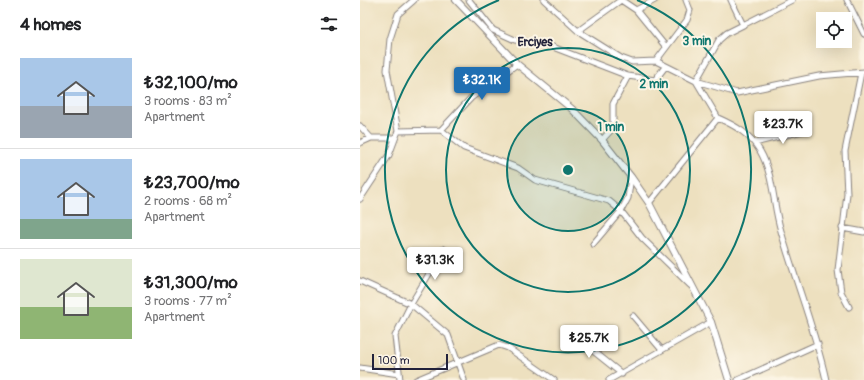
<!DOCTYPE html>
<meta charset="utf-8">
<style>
:root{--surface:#fff;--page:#f6f6f6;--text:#202124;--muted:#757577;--line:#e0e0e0;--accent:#1f6fb2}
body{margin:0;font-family:Pangolin,sans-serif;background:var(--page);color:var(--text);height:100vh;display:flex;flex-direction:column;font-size:15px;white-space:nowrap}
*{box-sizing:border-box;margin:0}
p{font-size:13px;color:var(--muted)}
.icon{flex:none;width:22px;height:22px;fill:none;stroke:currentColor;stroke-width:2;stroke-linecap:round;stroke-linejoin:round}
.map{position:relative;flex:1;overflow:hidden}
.side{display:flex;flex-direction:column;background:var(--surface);width:360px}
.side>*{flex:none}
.buttons{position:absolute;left:456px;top:12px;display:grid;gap:8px}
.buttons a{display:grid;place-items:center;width:36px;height:36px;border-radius:0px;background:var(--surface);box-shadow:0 4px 16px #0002;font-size:20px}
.scale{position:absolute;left:12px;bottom:10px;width:76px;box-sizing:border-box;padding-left:4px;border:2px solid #22223b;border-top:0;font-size:11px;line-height:14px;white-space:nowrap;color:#22223b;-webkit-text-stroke:3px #fcf5e5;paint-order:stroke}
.price{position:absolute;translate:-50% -34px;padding:0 9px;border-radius:4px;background:#fff;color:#222;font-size:13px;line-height:26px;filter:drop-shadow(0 1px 2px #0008)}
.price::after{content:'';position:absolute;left:50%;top:24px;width:12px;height:9px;margin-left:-6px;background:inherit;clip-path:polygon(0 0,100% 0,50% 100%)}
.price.active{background:var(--accent);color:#fff}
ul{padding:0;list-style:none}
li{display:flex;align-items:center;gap:12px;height:100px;padding:0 20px}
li+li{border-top:1px solid var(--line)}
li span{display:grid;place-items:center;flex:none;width:112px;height:80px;border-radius:0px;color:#555}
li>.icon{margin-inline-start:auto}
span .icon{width:48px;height:48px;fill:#fffc;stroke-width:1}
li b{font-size:17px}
h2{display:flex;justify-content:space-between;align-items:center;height:48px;padding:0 20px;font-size:17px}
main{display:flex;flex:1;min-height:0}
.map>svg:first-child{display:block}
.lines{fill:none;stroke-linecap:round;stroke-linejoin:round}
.minor-casing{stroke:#88817d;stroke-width:7}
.tertiary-casing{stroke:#88817d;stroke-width:8}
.minor{stroke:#fff;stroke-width:5}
.tertiary{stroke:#fff;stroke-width:6}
.ring{fill:none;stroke:#0f766e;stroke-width:2}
.labels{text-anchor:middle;stroke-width:4;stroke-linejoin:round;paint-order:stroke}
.neighbourhood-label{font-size:12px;font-weight:bold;fill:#22223b;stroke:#fcf5e5}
.centre{fill:#0f766e;stroke:#fcf5e5;stroke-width:2}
.ring-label{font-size:12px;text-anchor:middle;font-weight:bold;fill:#0f766e;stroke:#fcf5e5;stroke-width:4;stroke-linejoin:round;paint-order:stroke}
</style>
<main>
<section class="side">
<h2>4 homes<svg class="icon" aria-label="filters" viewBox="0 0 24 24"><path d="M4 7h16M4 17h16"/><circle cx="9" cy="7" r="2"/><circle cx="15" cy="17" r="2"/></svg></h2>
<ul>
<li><span style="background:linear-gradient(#a9c7e8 60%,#9aa5b1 0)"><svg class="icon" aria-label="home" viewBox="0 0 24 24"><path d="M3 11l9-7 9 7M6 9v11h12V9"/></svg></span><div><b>₺32,100/mo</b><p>3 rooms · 83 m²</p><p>Apartment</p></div></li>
<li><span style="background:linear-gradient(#a9c7e8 75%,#7fa58c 0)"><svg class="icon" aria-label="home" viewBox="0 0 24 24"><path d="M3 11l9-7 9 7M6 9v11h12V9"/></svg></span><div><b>₺23,700/mo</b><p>2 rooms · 68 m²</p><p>Apartment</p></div></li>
<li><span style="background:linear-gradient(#dfe7d0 60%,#8fb573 0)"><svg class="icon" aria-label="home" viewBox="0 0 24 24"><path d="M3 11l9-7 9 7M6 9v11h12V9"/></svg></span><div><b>₺31,300/mo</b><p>3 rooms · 77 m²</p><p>Apartment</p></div></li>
</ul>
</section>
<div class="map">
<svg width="504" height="380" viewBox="0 0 504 380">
<rect width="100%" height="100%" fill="#fcf5e5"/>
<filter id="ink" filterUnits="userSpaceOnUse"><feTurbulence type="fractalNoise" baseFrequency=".025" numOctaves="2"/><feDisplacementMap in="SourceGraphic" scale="8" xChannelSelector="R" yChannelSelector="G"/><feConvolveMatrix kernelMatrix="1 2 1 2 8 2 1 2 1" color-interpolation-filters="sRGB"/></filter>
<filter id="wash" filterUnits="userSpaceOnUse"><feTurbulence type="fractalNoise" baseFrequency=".012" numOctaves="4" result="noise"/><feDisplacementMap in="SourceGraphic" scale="16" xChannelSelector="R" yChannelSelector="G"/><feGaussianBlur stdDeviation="0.9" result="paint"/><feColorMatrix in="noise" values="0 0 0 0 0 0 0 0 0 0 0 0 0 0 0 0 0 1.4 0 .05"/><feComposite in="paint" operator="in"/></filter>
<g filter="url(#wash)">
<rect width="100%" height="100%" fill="#ede0bf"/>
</g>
<g filter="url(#ink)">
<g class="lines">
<defs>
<path id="minor" d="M109,0L133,30L155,40L185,44L268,76L295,80L305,67
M184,0L218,31L261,58L272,62L296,61L336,81L358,118
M261,0L276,10L306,47
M371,0L383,25L367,33L359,40L336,81L377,93L459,76L504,72
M487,0L504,34
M276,10L295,0
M383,25L432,0
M218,31L261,0
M296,61L327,20L330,10L326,0
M0,126L11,138
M81,130L111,98L157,64
M38,131L81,130L104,148L158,168L175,180L249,201L261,211L282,238L330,285
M242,140L253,128V104L268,76
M0,143L11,138H35
M395,143L446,130
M0,199L29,155L38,131L27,70L30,39L38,14L54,0
M289,203L358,118C376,126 390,134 400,151C414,175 413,206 421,231C435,281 455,329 466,380
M482,228L504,232
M233,244L261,211L268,198L271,177
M0,281L51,304L88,335L104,380
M489,307L481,292L478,270L487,194L485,151L501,73
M273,316L301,349
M207,330L262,374
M0,368L39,374
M40,380L35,336L51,304L84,249
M56,380L139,345L148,348L194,380
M249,380L351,322
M378,380L458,344"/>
<path id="tertiary" d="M96,0L157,64L212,109L242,140L271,177L289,203L351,322L369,380"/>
</defs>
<use href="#minor" class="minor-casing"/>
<use href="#tertiary" class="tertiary-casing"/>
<use href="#minor" class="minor"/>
<use href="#tertiary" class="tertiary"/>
</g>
</g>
<circle cx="208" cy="170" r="61" fill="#0f766e" fill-opacity=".12"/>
<g class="ring">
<circle cx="208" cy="170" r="61"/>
<circle cx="208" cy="170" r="122"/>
<path d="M277 0A183 183 0 1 1 139 0"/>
</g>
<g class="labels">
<g class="neighbourhood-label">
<text x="175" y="46">Erciyes</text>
</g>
</g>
<circle cx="208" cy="170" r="6" class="centre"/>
<g class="ring-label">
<text x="337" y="45">3 min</text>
<text x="294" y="88">2 min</text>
<text x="251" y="131">1 min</text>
</g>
</svg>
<div class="buttons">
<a><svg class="icon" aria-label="locate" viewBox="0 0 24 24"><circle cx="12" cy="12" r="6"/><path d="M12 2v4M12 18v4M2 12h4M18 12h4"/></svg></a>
</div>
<div class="scale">100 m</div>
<b class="price active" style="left:122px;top:101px">₺32.1K</b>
<b class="price" style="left:423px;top:145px">₺23.7K</b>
<b class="price" style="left:75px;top:281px">₺31.3K</b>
<b class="price" style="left:229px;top:359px">₺25.7K</b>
</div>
</main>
